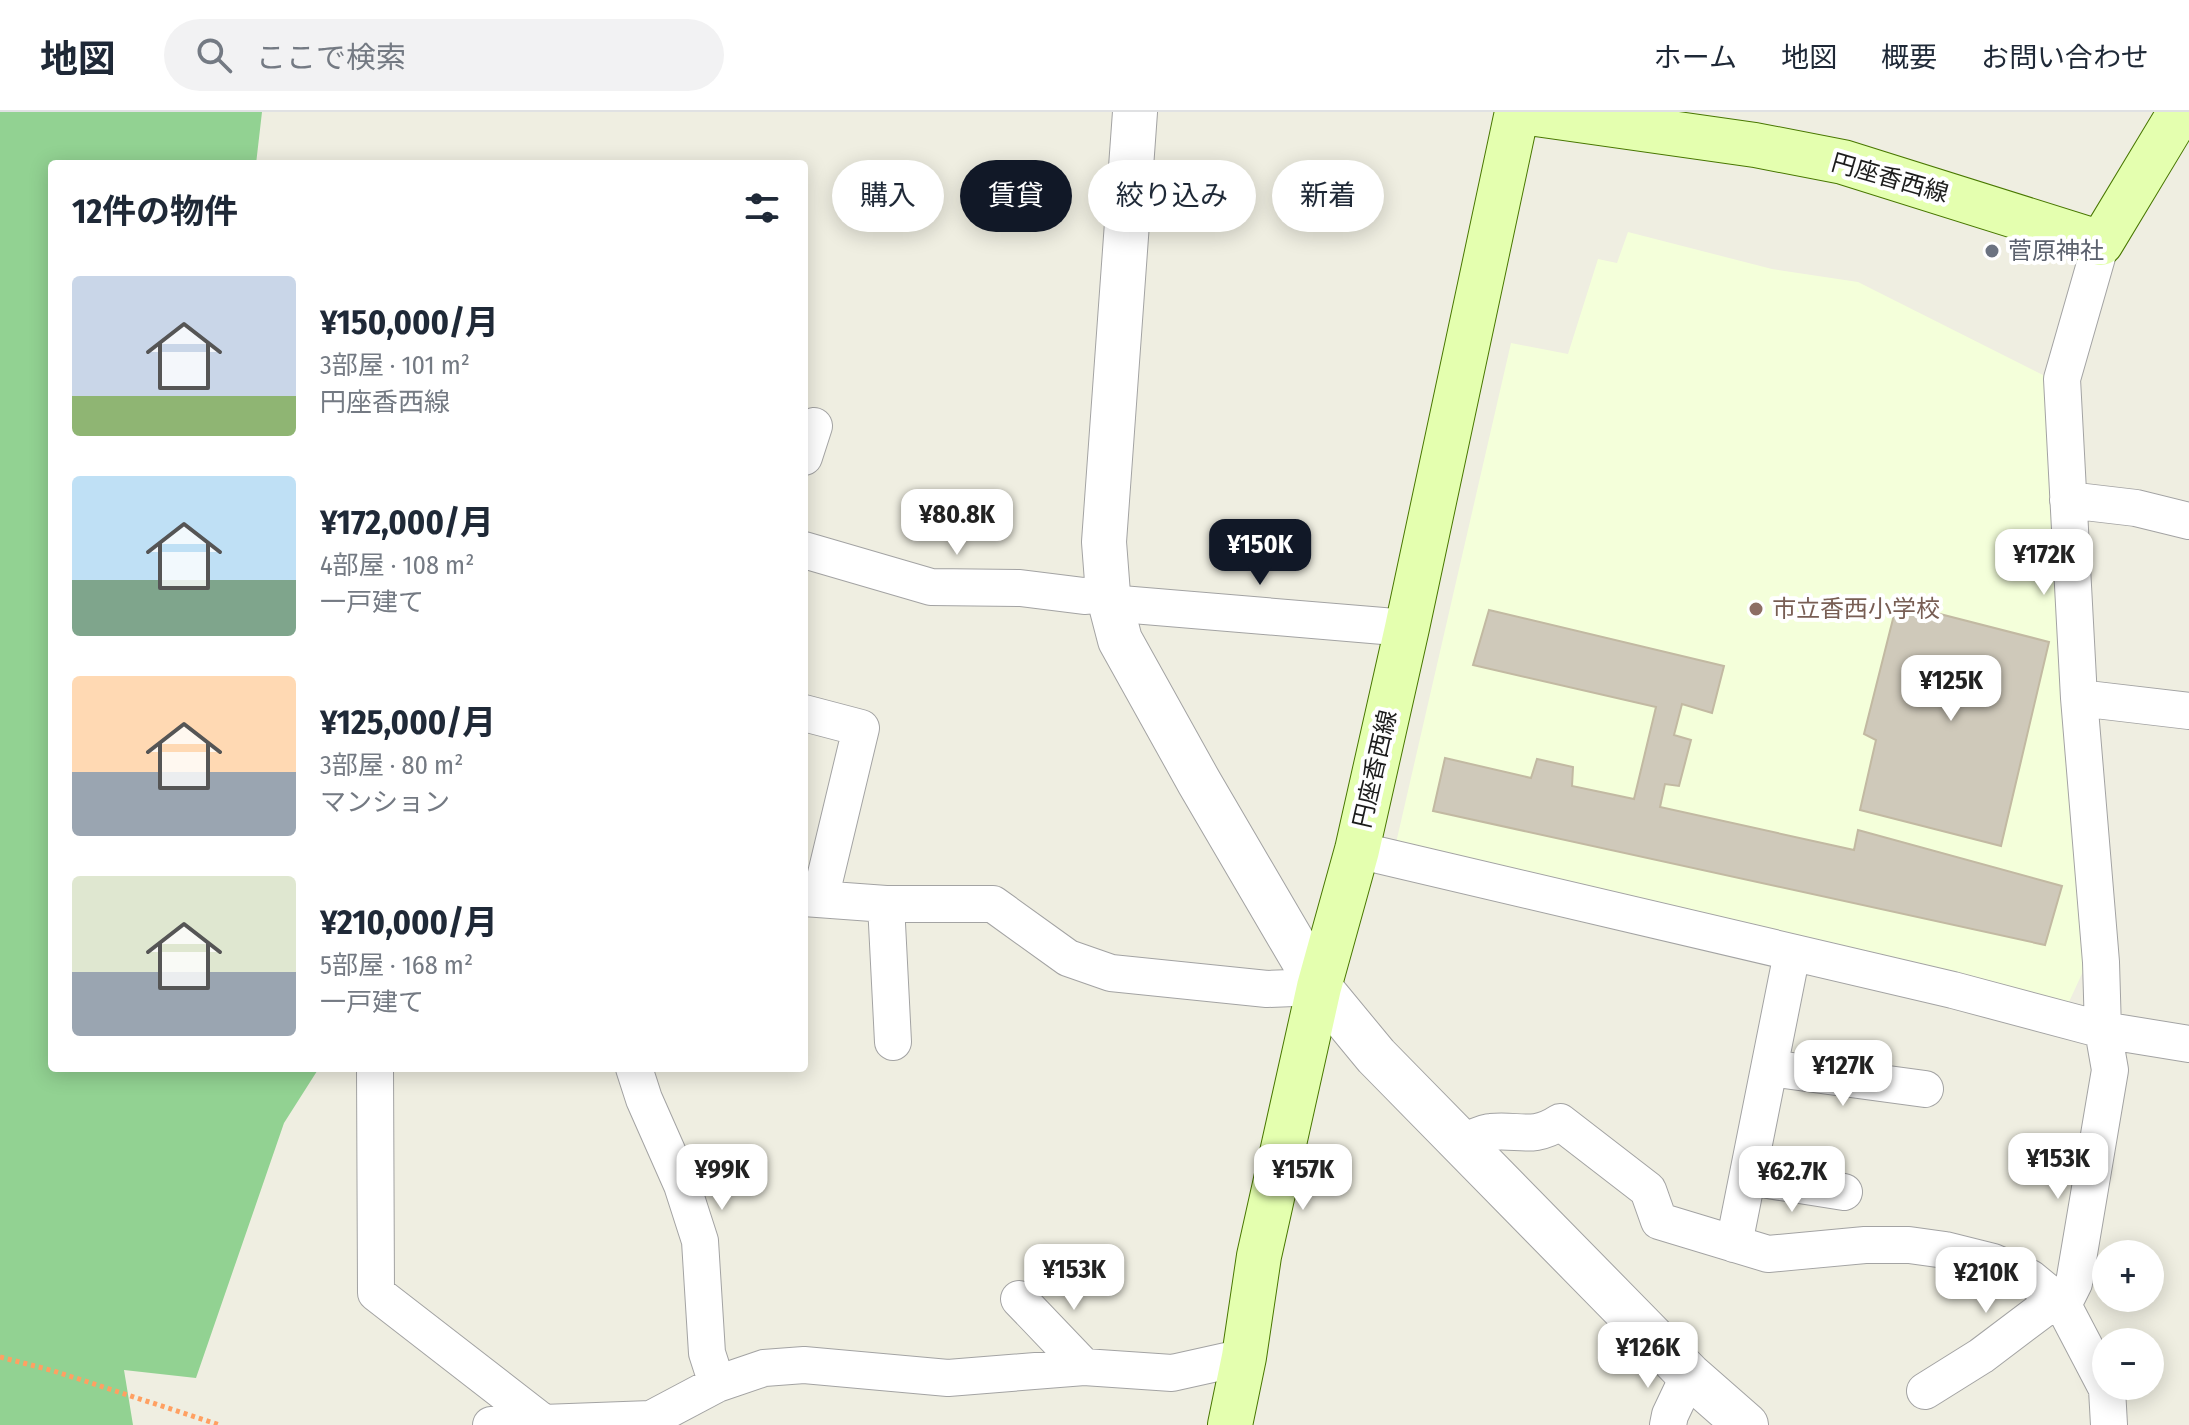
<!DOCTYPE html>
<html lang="ja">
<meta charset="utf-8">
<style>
:root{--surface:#fff;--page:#f2f2f3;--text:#1f2937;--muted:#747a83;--line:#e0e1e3;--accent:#111827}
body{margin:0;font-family:"Fira Sans Condensed","Noto Sans JP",sans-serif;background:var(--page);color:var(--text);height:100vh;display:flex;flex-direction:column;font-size:30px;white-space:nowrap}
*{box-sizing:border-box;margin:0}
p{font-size:26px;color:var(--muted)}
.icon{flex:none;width:44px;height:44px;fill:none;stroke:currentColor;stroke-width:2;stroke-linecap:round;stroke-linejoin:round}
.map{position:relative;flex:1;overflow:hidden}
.details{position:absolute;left:48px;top:48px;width:760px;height:912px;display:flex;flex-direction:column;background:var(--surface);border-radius:8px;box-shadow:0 4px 20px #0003}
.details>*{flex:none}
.guide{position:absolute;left:832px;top:48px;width:760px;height:72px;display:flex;gap:16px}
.tools{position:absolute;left:2092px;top:1128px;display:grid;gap:16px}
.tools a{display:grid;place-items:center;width:72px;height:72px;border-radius:50%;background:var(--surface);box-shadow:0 4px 20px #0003;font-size:40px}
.price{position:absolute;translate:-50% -68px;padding:0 18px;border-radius:16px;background:#fff;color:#222;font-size:26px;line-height:52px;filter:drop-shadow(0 2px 4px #0008)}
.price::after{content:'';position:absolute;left:50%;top:48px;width:24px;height:18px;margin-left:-12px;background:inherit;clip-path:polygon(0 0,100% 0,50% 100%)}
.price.active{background:var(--accent);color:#fff}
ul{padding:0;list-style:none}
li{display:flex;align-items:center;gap:24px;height:200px;padding:0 24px}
li span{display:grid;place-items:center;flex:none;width:224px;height:160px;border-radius:8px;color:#555}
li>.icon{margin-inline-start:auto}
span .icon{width:96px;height:96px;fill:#fffc;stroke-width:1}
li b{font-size:34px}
h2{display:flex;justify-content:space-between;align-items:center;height:96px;padding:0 24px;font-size:34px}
.tag{padding:0 28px;border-radius:36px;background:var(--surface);box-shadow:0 4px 20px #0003;font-size:28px;line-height:72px}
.tag.active{background:var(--accent);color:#fff}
header{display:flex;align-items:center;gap:48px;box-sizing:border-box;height:112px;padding:0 40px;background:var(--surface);border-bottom:2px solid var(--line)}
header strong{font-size:38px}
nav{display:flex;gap:44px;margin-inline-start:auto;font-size:28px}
.search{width:560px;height:72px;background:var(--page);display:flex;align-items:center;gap:20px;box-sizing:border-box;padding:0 28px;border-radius:44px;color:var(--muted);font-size:30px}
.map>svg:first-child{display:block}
.education{fill:#f4ffda}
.forest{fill:#92d292}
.building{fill:#cfc9ba;stroke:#c2b9a2;stroke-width:2}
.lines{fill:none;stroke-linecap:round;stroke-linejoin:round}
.minor-casing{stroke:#a3a3a3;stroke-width:38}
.tertiary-casing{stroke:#a3a3a3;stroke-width:46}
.secondary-casing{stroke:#487700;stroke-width:46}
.path{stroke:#ffa062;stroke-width:5;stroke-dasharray:4 4;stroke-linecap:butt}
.minor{stroke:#fff;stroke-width:36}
.tertiary{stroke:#fff;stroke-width:44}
.secondary{stroke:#e4ffaf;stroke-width:44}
.worship-dot{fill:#6b7280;stroke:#fff;stroke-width:3}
.education-dot{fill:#8d6e63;stroke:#fff;stroke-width:3}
.labels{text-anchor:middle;stroke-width:8;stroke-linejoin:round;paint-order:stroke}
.street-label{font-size:24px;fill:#1c1c1c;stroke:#fff}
.worship-label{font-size:24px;fill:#5b616d;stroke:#fff;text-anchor:start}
.education-label{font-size:24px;fill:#785e54;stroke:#fff;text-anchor:start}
</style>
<header>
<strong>地図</strong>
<div class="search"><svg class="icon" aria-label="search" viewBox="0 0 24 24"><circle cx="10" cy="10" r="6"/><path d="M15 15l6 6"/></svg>ここで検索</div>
<nav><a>ホーム</a><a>地図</a><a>概要</a><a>お問い合わせ</a></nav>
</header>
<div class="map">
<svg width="2189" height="1313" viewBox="0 0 2189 1313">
<rect width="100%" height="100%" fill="#efeee1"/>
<path class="education" d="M1628,120L1772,157L1858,170L2045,264L2086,853L2068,892L1396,731L1511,231L1568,242L1598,147L1617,151Z"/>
<path class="forest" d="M0,0H262L256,52H52V956H319L284,1011L196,1266L124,1258L133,1313H0Z"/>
<path class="building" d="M1897,491L2049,530L2001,734L1860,698L1876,628L1864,622Z
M1489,498L1724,554L1712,601L1682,592L1674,623L1691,628L1679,674L1665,672L1660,695L1854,738L1858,718L2062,774L2045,833L1433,699L1445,646L1531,666L1537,647L1573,655L1572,674L1634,687L1656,595L1473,553Z"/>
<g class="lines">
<defs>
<path id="minor" d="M2101,131L2062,267L2079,586L2101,850L2103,918L2110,958L2074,1171L2063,1193L2107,1277L2109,1313
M804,345L814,314
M2068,388L2136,396L2189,409
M804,438L931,475L1020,476L1084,484L1108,482
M1109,491L1407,516
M2079,586L2189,599
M804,601L861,616L820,787
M1357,738L1953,878L2103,918L2189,932
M804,786L886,792H993L1068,846L1111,861L1267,877L1319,875
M886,792L893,930
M375,956L376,1181L545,1312
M634,956L644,987L682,1073L700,1129L707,1241L717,1272
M1770,956L1925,977
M1461,1031C1470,1028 1482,1020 1491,1020C1519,1017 1533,1028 1560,1010L1648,1078L1659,1109L1768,1142L1865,1133H1909L1945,1138L1993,1150L2030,1166L2063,1193
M1749,1065L1844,1080
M1734,1132L1792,841
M1019,1187L1084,1255
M1925,1279L1981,1244L2050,1192L2063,1193
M491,1313L651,1307L717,1272L764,1256L804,1253L948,1266L1084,1255L1172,1261L1244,1245
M1668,1313L1670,1303L1689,1263"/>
<path id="tertiary" d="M1135,0L1104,430L1108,482L1120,528L1199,670L1319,875L1376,944L1689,1263L1746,1313"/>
<path id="secondary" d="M1522,0L1755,33L1843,50L2101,131L2180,0
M1230,1313L1244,1245L1259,1144L1319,875L1357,738L1407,516L1517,0"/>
</defs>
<use href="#minor" class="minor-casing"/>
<use href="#tertiary" class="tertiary-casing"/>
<use href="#secondary" class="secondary-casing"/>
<path class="path" d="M0,1245L54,1259L220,1313"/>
<use href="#minor" class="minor"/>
<use href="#tertiary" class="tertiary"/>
<use href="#secondary" class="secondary"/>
</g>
<circle class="worship-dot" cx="1992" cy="139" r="8"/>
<circle class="education-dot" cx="1756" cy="497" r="8"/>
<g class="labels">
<g class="street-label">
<text transform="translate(1890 66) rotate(16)" y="8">円座香西線</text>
<text transform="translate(1375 657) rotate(-77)" y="8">円座香西線</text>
</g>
<g class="worship-label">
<text x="2008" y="147">菅原神社</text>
</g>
<g class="education-label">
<text x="1772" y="505">市立香西小学校</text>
</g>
</g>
</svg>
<div class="tools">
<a>+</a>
<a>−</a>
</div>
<b class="price" style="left:957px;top:445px">¥80.8K</b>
<b class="price active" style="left:1260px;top:475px">¥150K</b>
<b class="price" style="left:2044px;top:485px">¥172K</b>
<b class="price" style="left:1951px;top:611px">¥125K</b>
<b class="price" style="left:1843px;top:996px">¥127K</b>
<b class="price" style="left:2058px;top:1089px">¥153K</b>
<b class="price" style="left:722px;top:1100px">¥99K</b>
<b class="price" style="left:1303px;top:1100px">¥157K</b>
<b class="price" style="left:1792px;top:1102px">¥62.7K</b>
<b class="price" style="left:1074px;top:1200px">¥153K</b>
<b class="price" style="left:1986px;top:1203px">¥210K</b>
<b class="price" style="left:1648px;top:1278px">¥126K</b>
<div class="guide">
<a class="tag">購入</a>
<a class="tag active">賃貸</a>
<a class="tag">絞り込み</a>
<a class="tag">新着</a>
</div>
<section class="details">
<h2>12件の物件<svg class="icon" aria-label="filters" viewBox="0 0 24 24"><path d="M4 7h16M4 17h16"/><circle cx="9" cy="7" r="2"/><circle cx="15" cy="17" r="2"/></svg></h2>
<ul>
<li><span style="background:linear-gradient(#c9d6e8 75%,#8fb573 0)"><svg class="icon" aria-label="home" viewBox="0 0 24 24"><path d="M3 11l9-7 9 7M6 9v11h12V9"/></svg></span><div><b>¥150,000/月</b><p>3部屋 · 101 m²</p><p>円座香西線</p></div></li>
<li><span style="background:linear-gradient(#bfe0f5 65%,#7fa58c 0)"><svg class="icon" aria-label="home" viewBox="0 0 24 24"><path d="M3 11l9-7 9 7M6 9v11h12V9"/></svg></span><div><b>¥172,000/月</b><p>4部屋 · 108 m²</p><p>一戸建て</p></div></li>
<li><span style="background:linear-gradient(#ffd9b3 60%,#9aa5b1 0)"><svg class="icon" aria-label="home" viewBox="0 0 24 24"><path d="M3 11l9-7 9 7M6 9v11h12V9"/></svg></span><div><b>¥125,000/月</b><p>3部屋 · 80 m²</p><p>マンション</p></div></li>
<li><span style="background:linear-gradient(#dfe7d0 60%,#9aa5b1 0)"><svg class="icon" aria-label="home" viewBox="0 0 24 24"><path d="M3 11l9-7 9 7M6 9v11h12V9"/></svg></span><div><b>¥210,000/月</b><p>5部屋 · 168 m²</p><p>一戸建て</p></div></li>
</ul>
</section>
</div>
